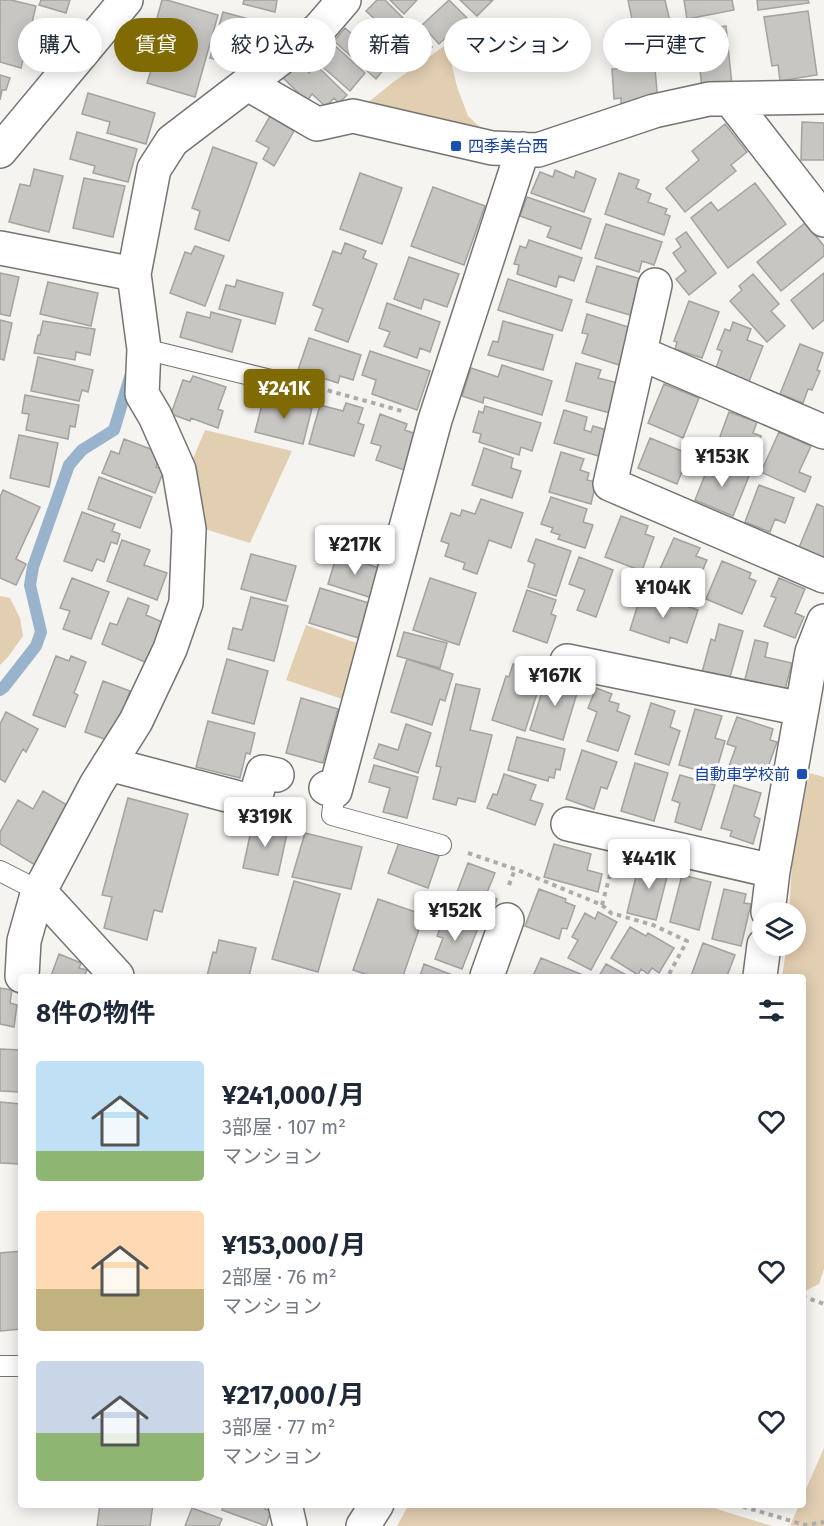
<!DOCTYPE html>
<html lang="ja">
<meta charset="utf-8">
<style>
:root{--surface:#fff;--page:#f2f2f3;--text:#1f2937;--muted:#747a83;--accent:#7f6a03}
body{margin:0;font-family:"Fira Sans","Noto Sans JP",sans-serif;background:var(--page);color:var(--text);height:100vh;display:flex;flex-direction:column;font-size:22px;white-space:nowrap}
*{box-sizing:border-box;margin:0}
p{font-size:20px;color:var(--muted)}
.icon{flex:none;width:33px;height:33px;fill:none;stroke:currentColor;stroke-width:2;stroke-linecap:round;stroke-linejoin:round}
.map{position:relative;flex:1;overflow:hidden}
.side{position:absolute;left:18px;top:974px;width:788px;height:534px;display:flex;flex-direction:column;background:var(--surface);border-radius:6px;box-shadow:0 3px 15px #0003}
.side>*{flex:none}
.banner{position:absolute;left:18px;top:18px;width:789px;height:54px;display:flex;gap:12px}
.tools{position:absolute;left:752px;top:902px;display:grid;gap:12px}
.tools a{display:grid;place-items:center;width:54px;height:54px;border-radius:50%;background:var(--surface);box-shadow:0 3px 15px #0003;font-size:30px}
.price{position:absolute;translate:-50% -51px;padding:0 14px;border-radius:6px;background:#fff;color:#222;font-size:20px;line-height:39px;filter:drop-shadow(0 2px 3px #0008)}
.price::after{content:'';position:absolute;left:50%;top:36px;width:18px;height:14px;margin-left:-9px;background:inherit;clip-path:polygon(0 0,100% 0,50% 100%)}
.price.selected{background:var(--accent);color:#fff}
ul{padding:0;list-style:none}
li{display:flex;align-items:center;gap:18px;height:150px;padding:0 18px}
li span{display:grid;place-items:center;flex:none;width:168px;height:120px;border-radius:6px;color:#555}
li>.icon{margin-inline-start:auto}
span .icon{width:72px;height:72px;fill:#fffc;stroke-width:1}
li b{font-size:26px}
h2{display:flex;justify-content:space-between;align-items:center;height:72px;padding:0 18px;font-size:26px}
.chip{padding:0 21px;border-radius:27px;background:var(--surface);box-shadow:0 3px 15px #0003;font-size:21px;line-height:54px}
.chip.selected{background:var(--accent);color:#fff}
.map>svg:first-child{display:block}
.green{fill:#e2ceb1}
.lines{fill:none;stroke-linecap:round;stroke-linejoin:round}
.stream{stroke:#98b3cb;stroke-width:12}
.building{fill:#c8c6c3;stroke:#a4a29f;stroke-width:1.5}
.lane-casing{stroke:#767471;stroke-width:22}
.street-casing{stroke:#767471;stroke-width:36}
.path{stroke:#aeacaa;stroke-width:4;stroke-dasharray:4.5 4.5;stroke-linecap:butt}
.lane{stroke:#fff;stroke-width:20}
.street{stroke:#fff;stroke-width:33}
.transit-dot{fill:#1a4fb4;stroke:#fff;stroke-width:2}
.labels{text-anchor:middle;stroke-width:6;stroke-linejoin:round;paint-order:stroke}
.transit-label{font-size:16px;fill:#164399;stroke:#fff;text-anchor:start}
</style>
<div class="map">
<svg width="824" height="1526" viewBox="0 0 824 1526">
<rect width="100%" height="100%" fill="#f6f4f1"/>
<path class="green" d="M447,44L457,87L468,116L485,132L360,109L392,83Z
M205,430L292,451L250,543L198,527L190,466Z
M0,596L10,598L20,618L23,636L8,657L0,665Z
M306,625L365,646L345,700L286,680Z
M809,773L824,777V1269L819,1284L803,1292L802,976H782L787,945H795V912H789L792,864Z
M824,1448V1526H790L799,1505L802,1504L803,1496Z
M409,1504L706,1505L723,1511L772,1526H397Z"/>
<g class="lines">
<path class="stream" d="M0,690L4,687L36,646L41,632L30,585L33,567L69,465L82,450L114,430L130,377"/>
</g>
<path class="building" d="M0,0H11L36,6L21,68L0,62Z
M41,0H70L66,13L39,5Z
M162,0H167L218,15L195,97L147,83L153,64L145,62Z
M244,0H277L275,12L243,4Z
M377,0H385L432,47L416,62L406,51L403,54L374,26L378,22L366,11Z
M390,0H417L404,14Z
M449,0L467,18L439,44L422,25Z
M460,0H493L477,16Z
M628,0H665L671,26L635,34Z
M684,0H732L734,10L687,19Z
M757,0H808L809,3L758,10Z
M808,11L817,75L780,81L778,65L772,66L764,17Z
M223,12L263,23L258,42L250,40L247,51L238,49L234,65L210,58Z
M726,26L732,85L702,88L700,70H693L690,30Z
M345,28L360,41L364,35L392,59L376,79L334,41Z
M650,39L651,43L662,42L663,58L654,59L658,101L621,104V98L614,99L612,69H617L614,42Z
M332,43L365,73L350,91L316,61Z
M298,63L309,73L316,65L347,95L339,103L334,98L326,107L312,94L307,101L283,78Z
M0,75L10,78L6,90H2L0,100Z
M88,93L155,113L146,144L107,133L110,122L82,114Z
M270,116L294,131L274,166L263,159L269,148L256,141Z
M802,122L824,123V160H801Z
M725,124L747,152L731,165L736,171L685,212L666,188L699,160L692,151Z
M77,132L137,149L128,182L93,173L95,166L70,159Z
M213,147L257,163L229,241L195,229L200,211L192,208Z
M34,169L63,176L49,232L9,222L20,184L30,186Z
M555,170L574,178L576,171L596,179L584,212L531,193L540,172L553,177Z
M360,173L402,188L382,244L340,229Z
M619,173L639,180L636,188L651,194L648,202L667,209L665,214L670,216L664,235L605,214Z
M84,178L125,186L113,237L73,228Z
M755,183L786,224L728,268L691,218L711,202L718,211Z
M433,187L485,206L464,265L411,246Z
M527,197L591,219L581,249L547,237L551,227L520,216Z
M805,223L824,246V256L781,291L757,262Z
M606,224L662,242L654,265L642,261L639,272L595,258Z
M686,232L716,273L689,295L676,279L686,271L673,253L681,247L676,239Z
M529,240L582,258L574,281L559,276L556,287L517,274L519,265L514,264L520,246L526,248Z
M345,243L366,251L363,258L377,264L348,342L315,330L323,309L313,305L333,251L341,254Z
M195,246L224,256L205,306L170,293L185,252L191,254Z
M409,257L459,274L447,307L424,299L421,309L394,299Z
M597,266L641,279L630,315L586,302Z
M0,273L19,277L10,316L0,314Z
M824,273V320L813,329L791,300Z
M753,274L779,304L771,311L785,326L767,342L730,301L742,290L739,286Z
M508,279L572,300L562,331L498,310Z
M237,280L283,293L275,324L219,309L226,285L235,287Z
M48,282L98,293L91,326L40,314Z
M689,301L719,312L702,358L675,349L677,342L674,341Z
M387,303L440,322L430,352L420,348L417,358L384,346L390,332L379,328Z
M187,312L210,318L211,312L241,320L232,352L180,337Z
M587,314L631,328L619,365L582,353L588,334L582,333Z
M0,320L12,323L4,360L0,359Z
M43,321L95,329L90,355L76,352L75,360L34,353L38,335H40Z
M503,321L553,335L543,370L488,355L493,341L498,342Z
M733,322L751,329L747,340L763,346L748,384L715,371L722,351L717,349L725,329L730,331Z
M309,338L361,355L353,380L340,376L338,383L298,370Z
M800,344L823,353L817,370L820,371L812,390L808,389L803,403L780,394Z
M370,351L430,371L417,410L372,394L376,380L362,375Z
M38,357L93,370L88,392L82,390L79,401L31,391Z
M576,363L601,370L598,378L618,383L610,413L566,401Z
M502,365L552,381L542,415L484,397L483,403L462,396L471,368L498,377Z
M193,376L226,387L218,409L223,411L218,428L191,418L190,421L171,414L183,380L190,382Z
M664,384L699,398L683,438L648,423Z
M25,395L79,405L75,427L70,426L68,439L26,430L29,414L22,413Z
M264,396L312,408L303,444L255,432Z
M346,403L363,408L358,423L364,425L354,456L309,444L320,405L343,411Z
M485,406L541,423L532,451L521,447L519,455L479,442L481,434L473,432L479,411L483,413Z
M564,410L587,417L584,430L591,432L593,426L610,431L602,457L554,443Z
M729,412L757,422L753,433L761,436L756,450L751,448L745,464L714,453Z
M380,414L407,424L405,430L419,435L407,471L376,460L381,446L371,443Z
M779,432L811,446L799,472L811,477L805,492L761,472Z
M19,435L58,443L49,487L10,478Z
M650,438L689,454L677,484L638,468Z
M124,439L161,453L156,467L164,470L155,493L102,473L111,451L119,454Z
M484,448L513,458L511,468L521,471L512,498L472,485Z
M561,452L584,459L580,470L589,473L587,480L596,482L591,504L549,492Z
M711,460L749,476L733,516L695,500Z
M99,477L152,497L140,528L88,509Z
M759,485L794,498L785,523L775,519L770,532L745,522Z
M3,490L40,507L16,559L26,564L16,585L0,578V497Z
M551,497L587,509L583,522L593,525L585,548L558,539L560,535L551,532L553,528L541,524Z
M481,499L523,513L511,548L489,540L477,574L463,569L465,563L445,556L449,544L441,541L451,513L460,516L462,510L475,514Z
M817,504L824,507V557L822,561L798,550Z
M82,512L115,524L112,531L120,534L117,544L111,542L104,562L97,559L92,571L64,561Z
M621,516L648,526L645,534L654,537L642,571L605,557Z
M674,538L700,548L696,556L707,560L692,596L655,580Z
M536,539L571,551L556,596L528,587L535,564L528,561Z
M122,540L150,550L144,565L167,573L157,600L107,581Z
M251,554L296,566L286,601L241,589Z
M337,554L382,569L372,598L328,584Z
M579,557L613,570L596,617L577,610L585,590L569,584Z
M722,561L751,573L749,578L756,581L742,614L706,599Z
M72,578L109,592L91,639L63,629L70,611L60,608Z
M430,578L476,593L459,645L413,630Z
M779,578L805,589L795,613L804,617L795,638L764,626L776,598L771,596Z
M320,588L372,604L362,639L309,623Z
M527,590L556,600L551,614L556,616L547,643L513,631Z
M642,591L698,610L687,643L670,637L669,643L630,630Z
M251,597L288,606L274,661L228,649L233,628L242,630Z
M128,598L149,606L146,615L169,625L152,665L102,644L110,623L117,625Z
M719,624L743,631L728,684L701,676L711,639L715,641Z
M404,632L447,643L440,668L397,656Z
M755,640L768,643L765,657L792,663L783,697L743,687Z
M56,656L69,661L71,656L86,662L74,693L78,695L65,727L33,715Z
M227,659L268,671L254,724L212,713Z
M407,659L453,674L445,701L440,699L432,725L391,712Z
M513,664L529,668L527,676L541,681L525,731L492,720L506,676L509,677Z
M548,673L580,683L563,740L530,730Z
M103,681L130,691L115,733L110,731L107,740L85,732Z
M456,684L480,689L470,730L492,735L475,802L458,798L456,805L433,799L441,767L436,766Z
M596,688L612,694L609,701L619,704L617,711L630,716L618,751L587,741L597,712L588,708Z
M301,698L338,709L323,763L286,753Z
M651,703L675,711L670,727L680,731L669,765L635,754Z
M695,709L722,716L715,738L725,741L715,775L679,765Z
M6,712L38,729L26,752L23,749L5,782L0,779V724Z
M737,717L773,729L770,740L777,742L768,767L760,765L757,775L729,766L736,747L727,744Z
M208,721L255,733L250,754L246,753L240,778L196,767Z
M406,724L431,733L418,773L374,758L379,744L398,750Z
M517,737L565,749L560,770L556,769L554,778L549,777L548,781L508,770Z
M582,750L617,762L607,789L601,787L594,809L566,799Z
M635,763L668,773L654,821L621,811Z
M374,765L418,777L407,818L383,812L390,788L369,782Z
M504,774L536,785L530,800L543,804L535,825L487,808L493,794L497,795Z
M680,775L715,785L701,830L675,822L680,803L672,800Z
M734,785L761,793L754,816L760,819L753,844L730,836L732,831L721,828Z
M43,791L72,808L35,865L0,844V832L18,800L33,809Z
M128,798L188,814L162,912L154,910L147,940L104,928L112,897L102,895Z
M253,821L288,829L278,875L243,868Z
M305,833L362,847L351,889L292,877Z
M401,837L424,845L422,850L439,856L428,888L388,873Z
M554,844L591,854L587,870L602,874L598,892L544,877Z
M647,860L670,865L656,920L627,913L639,864L645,865Z
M468,863L495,873L486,895L497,899L492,913L483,909L479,919L451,908Z
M682,875L711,882L699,930L670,922Z
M294,881L340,894L318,972L272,959Z
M539,889L566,899L565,902L575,906L567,929L562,928L559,939L525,926Z
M724,889L746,894L744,903L751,904L741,946L712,939Z
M378,899L424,915L403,976H371L353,970Z
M598,912L617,922L591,970L568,958L578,940L572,937L585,913L595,919Z
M445,916L478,928L462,969L435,959L443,938L437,936Z
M630,927L646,936L648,933L674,948L659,973L652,968L648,974L641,969L638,975L611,958Z
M219,940L256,948L249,976H207L213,952L216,953Z
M703,943L735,955L727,976H691Z
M59,954L81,963L79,968L87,970L84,976H51Z
M541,958L583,975V976H533Z
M424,964L455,976H420Z
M606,964L628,976H599Z
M0,988L12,990L10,1003L17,1005L14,1027L0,1024Z
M0,1049L21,1050L20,1092L0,1091Z
M0,1102L21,1104L20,1164L0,1163Z
M21,1251V1329L0,1331V1253Z
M100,1504H153L150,1526H97Z
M224,1504H267L265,1509L271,1511L266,1526L222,1510Z
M192,1508L222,1519L219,1526H185Z"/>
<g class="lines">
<defs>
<path id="lane" d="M144,349L291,385
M335,791L332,815L441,845
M0,871L39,891
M0,1366H21"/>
<path id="street" d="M248,84L317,124L353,116L492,148L538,150L654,111L709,99L824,97
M730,99L824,220
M0,151L126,0
M0,248L134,274
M655,285L610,484L824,576
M640,353L824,432
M567,661L802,709
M109,764L254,802L263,772L277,775
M326,788L335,791L435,420L523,149
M568,824L773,871
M39,891L117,976
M768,912L773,871L812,652L824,621
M22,976L24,941L36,898L96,785L136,721L170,649L186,603L189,529L179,470L155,416L142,394L144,349L134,274L154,169L172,141L319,29L344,0
M487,976L507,920
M760,976L764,945
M285,1504L290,1526
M363,1526L377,1504"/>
</defs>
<use href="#lane" class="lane-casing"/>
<use href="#street" class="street-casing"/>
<path class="path" d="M319,388L402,411
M468,853L515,869L602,905L611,913L653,925L687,941L668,976
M509,885L515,869
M602,905L611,871
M802,1296L824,1304
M734,1504L805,1525L824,1522"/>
<use href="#lane" class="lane"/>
<use href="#street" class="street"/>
</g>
<g class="transit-dot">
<rect x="450" y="140" width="12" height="12" rx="3"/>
<rect x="796" y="768" width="12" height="12" rx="3"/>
</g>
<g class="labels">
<g class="transit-label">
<text x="468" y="152">四季美台西</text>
<text x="790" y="780" text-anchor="end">自動車学校前</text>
</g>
</g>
</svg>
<div class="tools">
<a><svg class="icon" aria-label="layers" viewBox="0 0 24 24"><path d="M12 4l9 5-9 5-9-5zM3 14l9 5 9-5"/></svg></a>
</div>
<b class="price selected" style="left:284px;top:420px">¥241K</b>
<b class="price" style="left:722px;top:488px">¥153K</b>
<b class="price" style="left:355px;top:576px">¥217K</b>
<b class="price" style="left:663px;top:619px">¥104K</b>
<b class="price" style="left:555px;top:707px">¥167K</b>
<b class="price" style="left:265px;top:848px">¥319K</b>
<b class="price" style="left:649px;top:890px">¥441K</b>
<b class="price" style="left:455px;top:942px">¥152K</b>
<div class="banner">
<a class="chip">購入</a>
<a class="chip selected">賃貸</a>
<a class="chip">絞り込み</a>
<a class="chip">新着</a>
<a class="chip">マンション</a>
<a class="chip">一戸建て</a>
</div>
<section class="side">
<h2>8件の物件<svg class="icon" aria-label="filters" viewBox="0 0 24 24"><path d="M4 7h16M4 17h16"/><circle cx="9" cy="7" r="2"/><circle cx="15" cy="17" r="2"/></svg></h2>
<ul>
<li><span style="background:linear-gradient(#bfe0f5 75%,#8fb573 0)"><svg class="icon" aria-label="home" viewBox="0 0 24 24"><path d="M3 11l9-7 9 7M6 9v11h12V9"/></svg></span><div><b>¥241,000/月</b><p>3部屋 · 107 m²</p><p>マンション</p></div><svg class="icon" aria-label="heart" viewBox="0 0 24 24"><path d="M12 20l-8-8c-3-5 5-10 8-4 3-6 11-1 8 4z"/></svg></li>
<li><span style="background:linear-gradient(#ffd9b3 65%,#c2b280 0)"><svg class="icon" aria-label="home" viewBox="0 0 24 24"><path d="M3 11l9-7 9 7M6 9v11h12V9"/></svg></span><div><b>¥153,000/月</b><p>2部屋 · 76 m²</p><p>マンション</p></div><svg class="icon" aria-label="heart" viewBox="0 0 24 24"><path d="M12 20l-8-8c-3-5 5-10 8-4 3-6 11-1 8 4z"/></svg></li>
<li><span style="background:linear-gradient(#c9d6e8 60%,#8fb573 0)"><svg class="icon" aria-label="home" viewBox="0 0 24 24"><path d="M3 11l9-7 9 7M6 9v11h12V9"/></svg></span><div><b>¥217,000/月</b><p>3部屋 · 77 m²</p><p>マンション</p></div><svg class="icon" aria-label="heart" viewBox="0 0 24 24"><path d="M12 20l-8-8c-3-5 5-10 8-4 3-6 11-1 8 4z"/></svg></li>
</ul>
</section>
</div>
